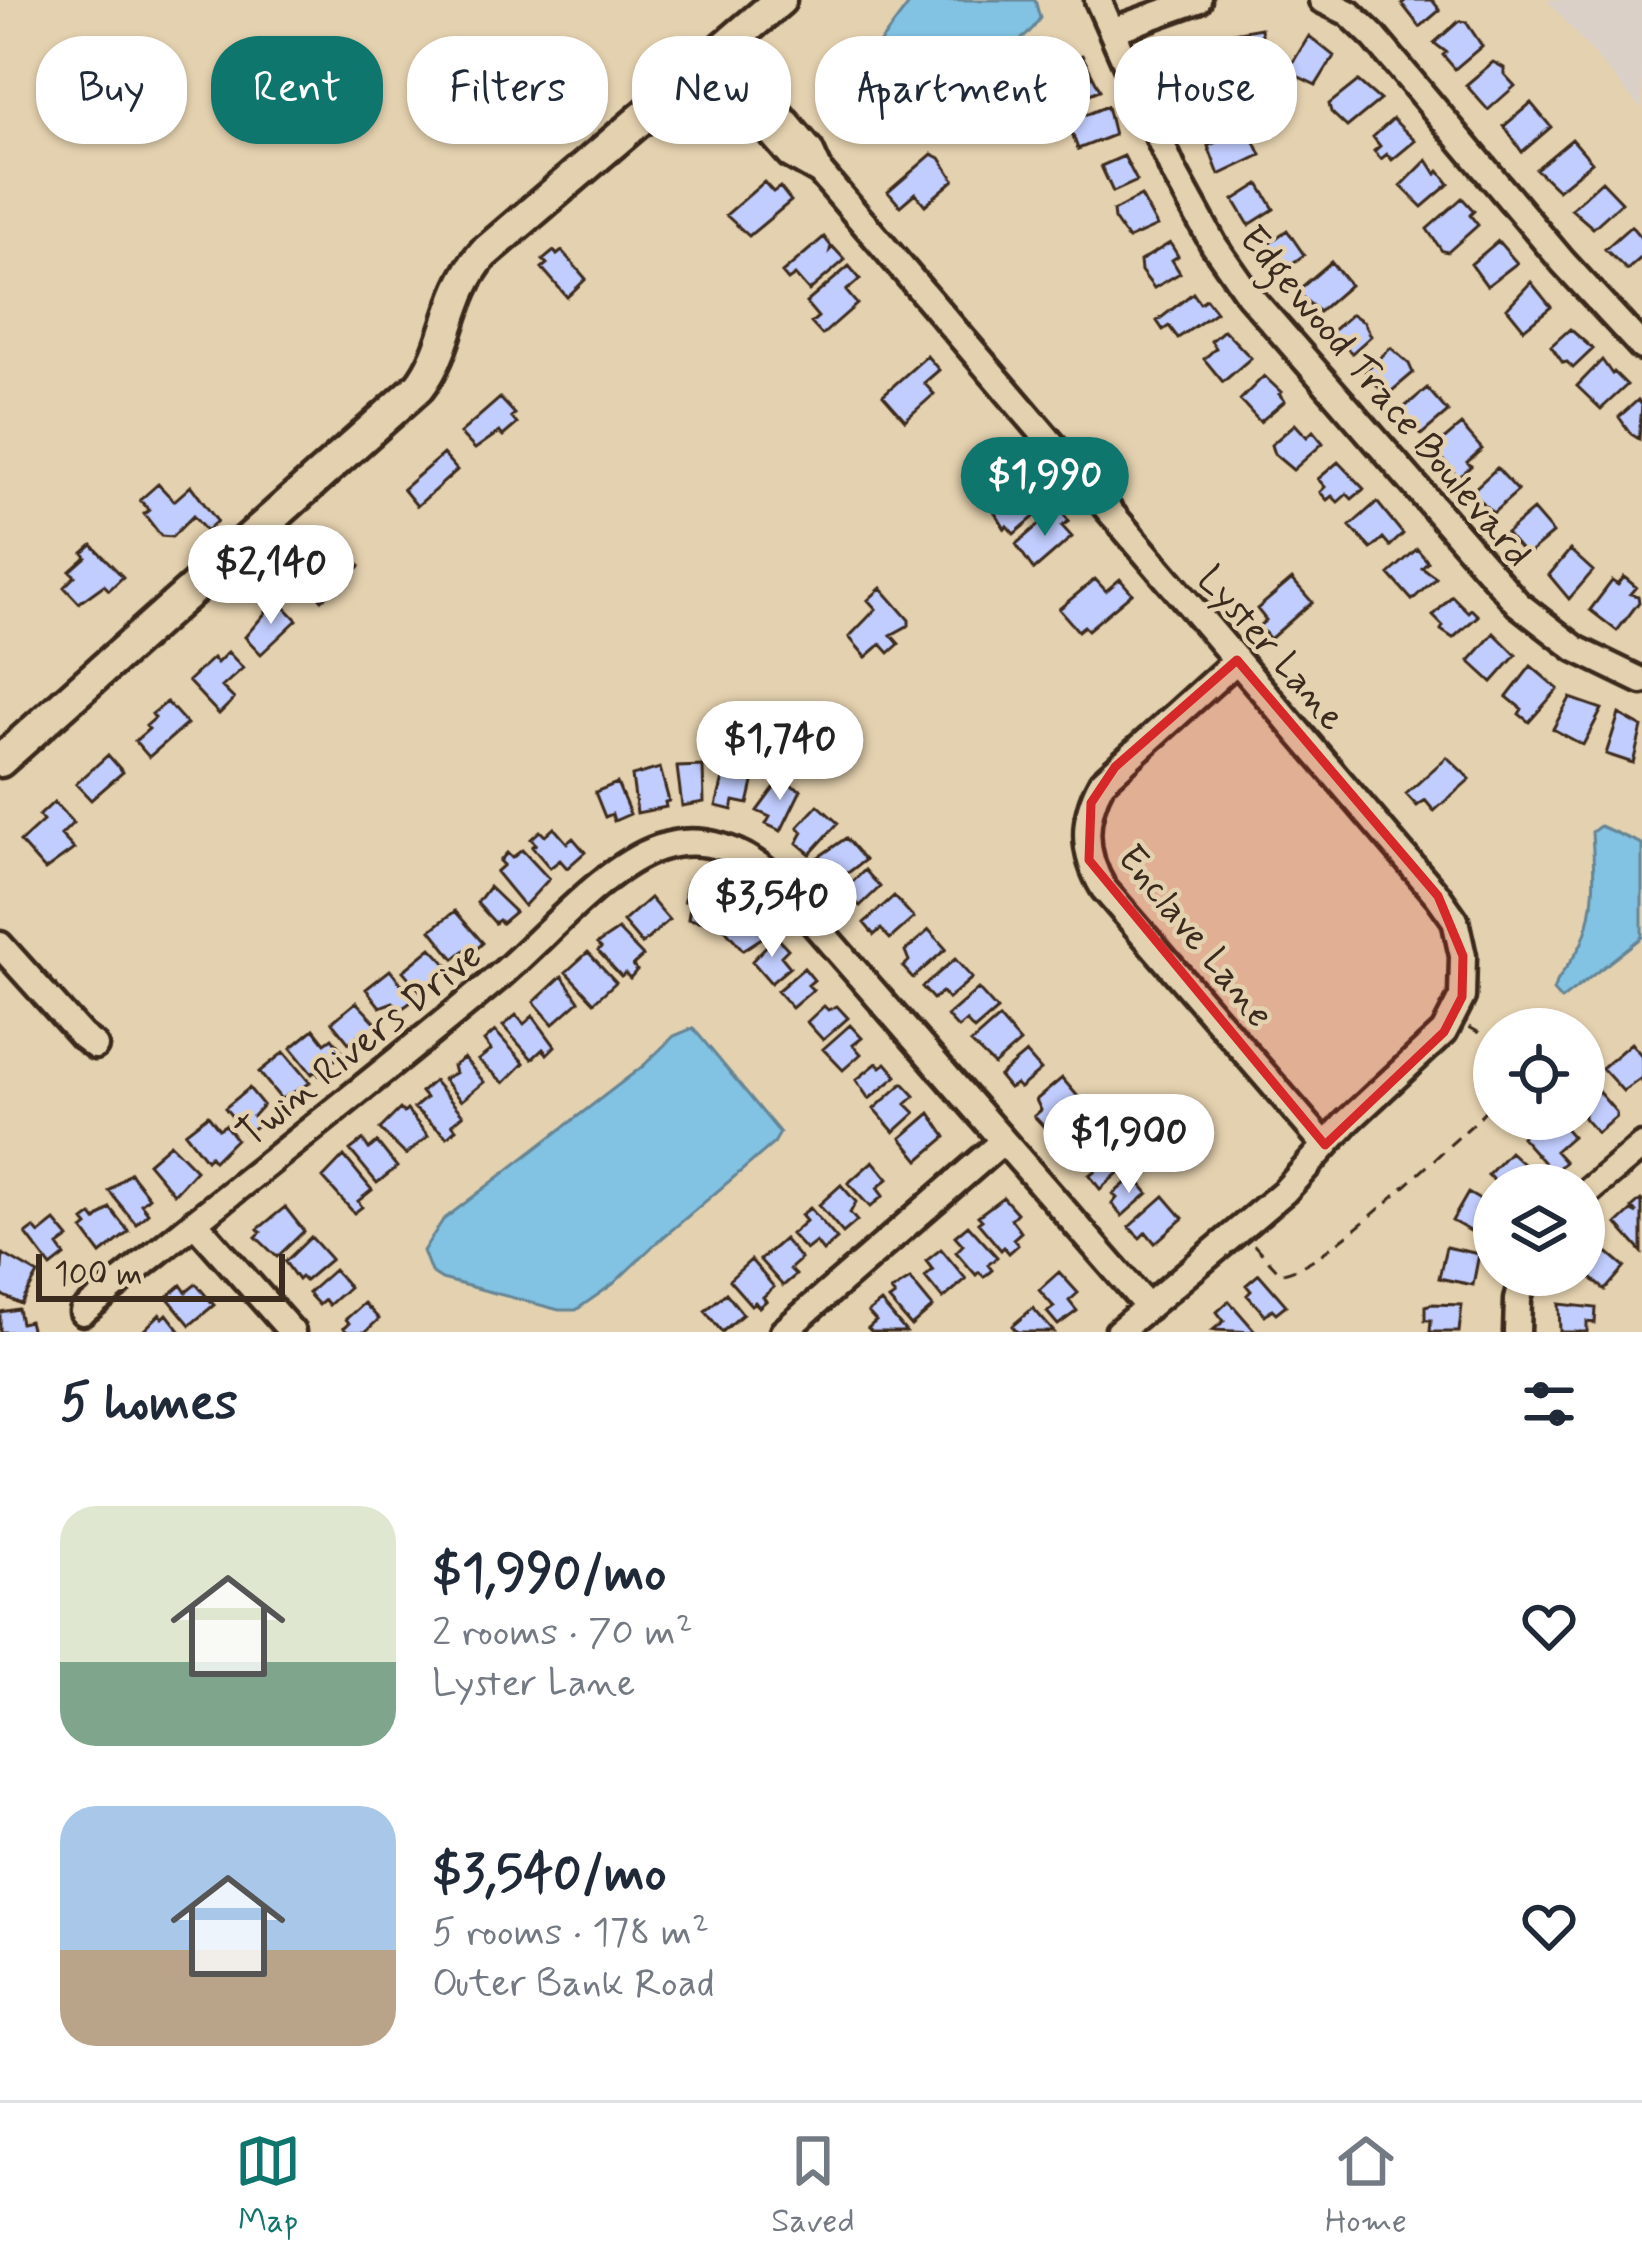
<!DOCTYPE html>
<meta charset="utf-8">
<style>
:root{--surface:#fff;--page:#f2f2f3;--text:#1f2937;--muted:#747a83;--line:#e0e1e3;--accent:#0f766e}
body{margin:0;font-family:Mynerve,sans-serif;background:var(--page);color:var(--text);height:100vh;display:flex;flex-direction:column;font-size:45px;white-space:nowrap}
*{box-sizing:border-box;margin:0}
p{font-size:39px;color:var(--muted)}
.icon{flex:none;width:66px;height:66px;fill:none;stroke:currentColor;stroke-width:2;stroke-linecap:round;stroke-linejoin:round}
.map{position:relative;height:1332px;overflow:hidden}
.panel{display:flex;flex-direction:column;background:var(--surface);flex:1}
.panel>*{flex:none}
.top-card{position:absolute;left:36px;top:36px;width:1572px;height:108px;display:flex;gap:24px}
.tools{position:absolute;left:1473px;top:1008px;display:grid;gap:24px}
.tools a{display:grid;place-items:center;width:132px;height:132px;border-radius:50%;background:var(--surface);box-shadow:0 3px 9px #0004;font-size:60px}
.scale{position:absolute;left:36px;bottom:30px;width:249px;box-sizing:border-box;padding-left:12px;border:6px solid #3b2a1e;border-top:0;font-size:33px;line-height:42px;white-space:nowrap;color:#3b2a1e;-webkit-text-stroke:9px #e4d1af;paint-order:stroke}
.price{position:absolute;translate:-50% -102px;padding:0 27px;border-radius:42px;background:#fff;color:#222;font-size:39px;line-height:78px;filter:drop-shadow(0 3px 6px #0008)}
.price::after{content:'';position:absolute;left:50%;top:72px;width:36px;height:27px;margin-left:-18px;background:inherit;clip-path:polygon(0 0,100% 0,50% 100%)}
.price.on{background:var(--accent);color:#fff}
ul{padding:0;list-style:none}
li{display:flex;align-items:center;gap:36px;height:300px;padding:0 60px}
li span{display:grid;place-items:center;flex:none;width:336px;height:240px;border-radius:36px;color:#555}
li>.icon{margin-inline-start:auto}
span .icon{width:144px;height:144px;fill:#fffc;stroke-width:1}
li b{font-size:51px}
h2{display:flex;justify-content:space-between;align-items:center;height:144px;padding:0 60px;font-size:51px}
.chip{padding:0 42px;border-radius:48px;background:var(--surface);box-shadow:0 3px 9px #0004;font-size:42px;line-height:108px}
.chip.on{background:var(--accent);color:#fff}
.tabs{display:flex;justify-content:space-around;align-items:center;height:168px;border-top:3px solid var(--line);background:var(--surface);font-size:33px;color:var(--muted)}
.tabs a{display:grid;justify-items:center;gap:6px}
.tabs .on{color:var(--accent)}
.map>svg:first-child{display:block}
.built{fill:#dad0c7}
.water{fill:#82c2e3;stroke:#668594;stroke-width:3}
.building{fill:#c1cdfe;stroke:#3b2a1e;stroke-width:3}
.lines{fill:none;stroke-linecap:round;stroke-linejoin:round}
.minor-casing{stroke:#3b2a1e;stroke-width:33}
.major-casing{stroke:#3b2a1e;stroke-width:39}
.path{stroke:#3b2a1e;stroke-width:3;stroke-dasharray:12 9;stroke-linecap:butt}
.minor{stroke:#e4d1af;stroke-width:24}
.major{stroke:#e4d1af;stroke-width:30}
.marked{fill:#d62828;fill-opacity:0.2;stroke:#d62828;stroke-width:9;stroke-linejoin:round}
.labels{text-anchor:middle;stroke-width:9;stroke-linejoin:round;paint-order:stroke}
.street-label{font-size:39px;fill:#3b2a1e;stroke:#e4d1af}
</style>
<div class="map">
<svg width="1642" height="1332" viewBox="0 0 1642 1332">
<rect width="100%" height="100%" fill="#e4d1af"/>
<filter id="ink" filterUnits="userSpaceOnUse"><feTurbulence type="fractalNoise" baseFrequency=".00833" numOctaves="2"/><feDisplacementMap in="SourceGraphic" scale="24" xChannelSelector="R" yChannelSelector="G"/><feConvolveMatrix kernelMatrix="1 2 1 2 8 2 1 2 1" color-interpolation-filters="sRGB"/></filter>
<g filter="url(#ink)">
<path class="built" d="M1547,0H1642V110Z"/>
<path class="water" d="M912,0H1035L1040,18C1015,62 962,55 923,75C903,85 885,100 867,112L848,104L845,96L849,84Z
M1600,826L1642,844V937L1561,1000L1553,991C1559,972 1576,959 1583,940C1597,906 1594,868 1592,832Z
M693,1028L780,1133L774,1143L654,1245L613,1284L576,1310H559L442,1279L431,1272L423,1251L443,1220L643,1066L674,1036Z"/>
<path class="building" d="M1406,0H1432L1440,10L1420,27L1402,4Z
M1459,21L1466,22L1482,46L1455,69L1443,55L1446,52L1434,43Z
M1261,28L1265,71L1252,72L1249,76L1236,75L1233,33Z
M1309,36L1334,56L1316,85L1293,74L1290,67Z
M1197,42L1211,76L1182,87L1171,57Z
M447,45L472,75L454,90L429,61Z
M1082,55L1100,90L1069,102L1059,90L1062,87L1057,73L1068,68L1066,61Z
M1493,62L1504,68V74L1515,86L1488,110L1466,85Z
M1358,81L1380,100L1347,127L1331,112L1329,104Z
M1531,103L1551,127L1522,152L1504,126Z
M1107,106L1114,135L1078,149L1068,122Z
M1393,119L1415,141L1392,160L1387,154L1381,159L1374,151L1380,146L1373,137Z
M1248,127L1261,155L1219,175L1208,146Z
M1572,139L1592,162L1558,190L1536,169Z
M932,154L940,158L954,180L925,205L915,193L900,206L888,192Z
M1124,156L1137,181L1113,192L1101,166Z
M1427,160L1436,174L1439,171L1449,184L1422,207L1401,186Z
M1602,181L1622,202L1593,228L1571,209Z
M764,182L773,192L780,187L791,201L749,236L726,215Z
M1259,184L1274,209L1249,225L1234,200Z
M1141,196L1157,226L1128,239L1114,219L1113,211Z
M1462,198L1474,211L1470,215L1478,225L1448,252L1442,251L1427,229Z
M1631,226L1642,239V257L1627,270L1605,249Z
M1287,230L1304,255L1280,272L1265,246Z
M824,237L831,246L830,250L833,247L845,260L809,291L795,275L788,280L782,273Z
M1498,241L1517,263L1487,286L1471,264Z
M1170,243L1178,256L1172,260L1180,273L1154,288L1141,271L1140,261Z
M554,251L557,255L562,251L586,279L567,297L542,268L547,264L543,260Z
M1331,262L1350,285L1319,312L1296,292Z
M849,266L860,279L846,291L857,304L822,335L811,323L818,317L806,303Z
M1531,282L1551,307L1524,329L1507,308Z
M1193,293L1200,303L1206,299L1216,312L1178,338L1169,326L1163,330L1157,321Z
M1352,314L1364,322L1371,336L1352,353L1330,333Z
M1570,329L1593,349L1573,368L1567,362L1563,363L1551,346Z
M1224,330L1251,358L1223,382L1204,359L1216,348L1211,341Z
M1391,348L1409,364L1413,373L1386,396L1365,371Z
M927,356L939,370L924,383L934,394L905,420L883,395Z
M1602,360L1612,374L1614,372L1627,385L1601,409L1577,386Z
M1264,376L1281,392L1279,394L1285,401L1260,422L1240,400Z
M1427,388L1448,412L1421,435L1400,411Z
M500,398L515,414L511,417L517,424L503,436L499,432L475,449L460,433Z
M1638,400L1642,405L1639,439L1631,434L1619,417Z
M1295,424L1307,437L1313,431L1323,443L1293,470L1274,454L1271,445Z
M1461,425L1482,449L1467,462L1471,466L1458,478L1434,448Z
M443,454L457,470L417,506L403,489Z
M1338,462L1364,489L1352,499L1347,494L1338,502L1332,496L1327,500L1320,492L1325,487L1318,479Z
M1497,468L1518,491L1493,513L1471,492Z
M1028,482L1039,498L1045,493L1053,501L1014,534L1007,526L1005,529L994,511Z
M158,484L174,501L191,486L217,521L206,531L193,516L172,537L161,536L144,514L149,510L140,500Z
M1377,502L1403,534L1390,546L1383,538L1371,549L1350,526Z
M1058,508L1069,521L1062,526L1072,537L1034,570L1016,544Z
M1533,510L1553,533L1526,556L1506,533Z
M92,545L123,577L109,590L104,585L79,603L64,587L75,576L70,571L86,557L83,553Z
M1417,549L1428,562L1422,568L1436,578L1412,600L1389,574Z
M346,550L360,566L322,600L301,577L314,564L319,570Z
M1570,550L1593,571L1569,599L1549,575Z
M1624,577L1636,587L1630,594L1638,596L1639,602L1617,631L1590,610L1612,581L1618,585Z
M1095,579L1106,591L1120,579L1132,593L1088,630L1084,626L1078,631L1059,609Z
M1292,579L1312,602L1270,639L1259,626L1266,620L1257,609Z
M881,588L909,620V625L891,635L899,644L889,653L881,644L866,657L849,637L876,609L868,600Z
M1452,596L1468,612L1471,609L1478,616L1453,638L1441,630L1443,626L1433,616Z
M277,599L297,620L261,654L245,637Z
M1494,633L1516,655L1492,682L1469,661Z
M228,652L243,668L222,687L234,699L219,714L188,681L213,658L217,663Z
M1531,666L1558,689L1529,722L1519,714L1522,709L1507,697Z
M1570,698L1602,709L1583,745L1553,729Z
M167,702L187,724L149,757L135,741L149,729L146,726L155,718L152,714Z
M1619,714L1642,727L1633,763L1606,754Z
M108,755L123,772L91,800L76,784Z
M1447,757L1470,779L1434,811L1425,800L1417,806L1406,794Z
M703,766L704,802L682,806L677,767Z
M726,767L755,774L748,804L734,801L732,810L716,806Z
M660,768L669,801L665,802L666,807L637,813L632,776Z
M785,773L794,777L790,785L801,790L781,831L766,824L770,817L757,811Z
M617,783L630,814L614,821L612,814L605,817L595,792Z
M54,802L73,823L61,835L74,849L45,870L20,842L43,821L39,816Z
M818,805L838,823L810,854L797,843L803,832L798,827Z
M554,828L567,843L573,838L585,852L567,868L560,860L550,868L532,847L536,844L531,839L540,831L545,836Z
M846,838L865,860L832,885L817,858Z
M522,850L549,879L524,906L496,872L504,865L500,861L507,853L512,858Z
M865,870L880,887L860,906L855,901L849,905L840,894Z
M687,882L721,885L716,924L688,919L691,902L684,901Z
M489,887L515,912L502,923L499,920L495,923L477,903Z
M894,896L914,918L890,939L881,929L874,935L864,923Z
M650,898L669,920L642,944L623,922Z
M455,911L483,943L470,955L465,950L454,959L431,930Z
M740,913L749,923L757,916L771,932L743,950L723,927Z
M618,930L643,956L633,965L637,970L630,978L625,973L621,976L598,951L601,948L597,944Z
M929,930L946,949L913,978L903,967L909,961L905,951Z
M776,936L788,949L781,956L790,967L771,983L752,961Z
M431,948L451,969L422,993L403,971Z
M588,952L616,982L594,1002L566,972Z
M955,959L972,978L948,999L942,992L933,999L922,987Z
M804,968L814,980L808,985L813,990L792,1008L777,991Z
M390,970L414,1000L400,1010L393,1002L380,1007L366,989Z
M562,976L579,1001L553,1024L534,1002Z
M978,989L997,1010L974,1030L966,1021L958,1028L947,1016Z
M356,1002L380,1027L365,1039L359,1034L349,1043L332,1022Z
M824,1006L828,1010L837,1006L848,1018L823,1040L807,1022Z
M516,1015L524,1024L533,1016L555,1046L547,1054L543,1049L532,1059L503,1026Z
M999,1018L1020,1042L994,1065L971,1043Z
M850,1025L862,1038L853,1045L861,1054L843,1070L823,1049Z
M314,1029L325,1043L332,1038L343,1052L319,1075L316,1071L312,1074L291,1048Z
M495,1031L524,1063L504,1083L478,1060L491,1050L484,1041Z
M1631,1043L1642,1056V1082L1640,1079L1623,1091L1602,1068Z
M284,1052L310,1083L281,1099L259,1072Z
M1026,1053L1041,1070L1020,1088L1016,1084L1009,1088L999,1076Z
M464,1058L484,1082L461,1101L443,1079L455,1073L453,1066Z
M877,1063L881,1067L886,1063L897,1076L869,1099L856,1080Z
M1062,1078L1080,1099L1047,1130L1034,1116L1041,1110L1036,1100Z
M434,1081L463,1115L452,1124L456,1129L447,1137L414,1108L426,1098L421,1092Z
M903,1083L915,1096L906,1104L915,1113L894,1132L874,1109Z
M249,1088L263,1105L253,1116L259,1124L246,1134L225,1108Z
M1596,1089L1616,1112V1117L1597,1133L1584,1118V1099Z
M400,1109L404,1113L407,1110L428,1136L406,1155L380,1129Z
M1081,1112L1102,1136L1075,1160L1057,1133Z
M930,1113L946,1137L919,1160L901,1138Z
M208,1115L219,1129L225,1125L236,1139L214,1161L210,1156L206,1160L185,1133Z
M1542,1119H1557L1572,1136L1555,1151L1565,1162L1553,1173L1521,1137Z
M363,1140L369,1149L377,1142L397,1167L377,1183L350,1150Z
M1109,1142L1128,1164L1100,1189L1089,1175L1097,1169L1089,1160Z
M170,1144L196,1170L174,1194L148,1163Z
M1510,1152L1535,1175L1526,1185H1499L1488,1175Z
M344,1156L372,1190L358,1201L362,1207L354,1213L323,1178Z
M873,1161L888,1179L877,1188L883,1196L870,1207L848,1183Z
M130,1173L149,1197L141,1204L148,1213L136,1224L109,1191Z
M1134,1176L1148,1193L1122,1216L1112,1204L1117,1198L1113,1194Z
M841,1185L856,1202L850,1213L857,1221L843,1233L819,1205Z
M1468,1193L1494,1208V1227L1489,1224L1485,1239L1452,1221Z
M1164,1196L1183,1218L1155,1243L1146,1232L1140,1238L1129,1227Z
M1003,1197L1017,1213L1011,1219L1021,1232L1013,1239L1018,1245L1009,1253L1004,1247L1001,1250L978,1223L982,1220L978,1216Z
M1641,1200L1642,1201V1252L1617,1224L1631,1211L1637,1214L1632,1208Z
M285,1207L304,1231L277,1257L256,1237L261,1232L258,1229Z
M110,1208L129,1232L101,1254L83,1230L88,1226L84,1221L92,1215L96,1220Z
M810,1208L837,1239L823,1251L816,1242L806,1250L791,1234L806,1221L801,1215Z
M55,1221L69,1238L58,1246L65,1256L51,1267L26,1234L34,1228L39,1234Z
M968,1225L997,1257L988,1265L992,1270L984,1277L979,1272L976,1275L956,1252L963,1245L955,1236Z
M311,1237L331,1259L305,1281L301,1277L298,1280L285,1262Z
M784,1239L801,1259L790,1269L796,1275L783,1286L760,1260Z
M1598,1244L1625,1267L1605,1290L1584,1272V1254L1589,1256Z
M1446,1247L1479,1254L1473,1285L1439,1278Z
M941,1249L966,1279L943,1299L925,1277L933,1270L926,1261Z
M3,1254L38,1274L21,1304L0,1294Z
M751,1260L774,1287L763,1297L766,1301L759,1307L755,1302L751,1305L729,1280Z
M334,1270L349,1287L329,1305L325,1300L319,1305L308,1293Z
M1059,1272L1078,1293L1069,1301L1077,1311L1058,1325L1047,1312L1054,1307L1039,1290Z
M1259,1274L1286,1305L1276,1313L1272,1309L1265,1315L1247,1295L1251,1291L1246,1285Z
M910,1279L933,1307L911,1326L889,1300L895,1296L891,1291Z
M196,1284L214,1305L190,1325L167,1297L181,1285L186,1292Z
M726,1293L743,1314L722,1332L705,1311Z
M1229,1301L1256,1332H1255L1213,1330L1224,1321L1217,1312Z
M881,1302L906,1332H872L868,1328L876,1321L868,1312Z
M364,1303L379,1319L365,1332H347L344,1328L349,1323L346,1319Z
M1432,1304L1462,1305L1459,1332H1430L1431,1320H1425V1306Z
M1559,1304L1596,1308L1595,1323L1587,1322V1332H1560Z
M1033,1308L1054,1332H1017L1012,1326Z
M18,1309L21,1323L29,1321L32,1332H0V1312Z
M160,1314L163,1318L167,1314L181,1332H142Z"/>
<g class="lines">
<defs>
<path id="minor" d="M1098,0L1174,172L1214,245L1248,294L1518,604L1576,649L1642,681
M1322,0L1349,13L1374,37L1563,262L1642,347
M1114,30L1198,0
M724,48L810,150L820,172L1438,896L1455,920L1463,956L1462,997L1444,1032L1346,1123L1285,1191L1118,1332
M708,62L790,155L820,172
M1237,660L1102,782C1082,818 1082,854 1104,889L1325,1145
M0,945L82,1036L95,1046
M1584,1195L1642,1146
M194,1222L292,1332
M83,1312C220,1201 360,1092 496,979C543,940 603,867 659,848C702,833 745,850 776,880L1148,1307
M783,1332L1003,1141
M1517,1332L1518,1300L1524,1275"/>
<path id="major" d="M0,761L419,387C451,346 446,297 483,254L780,0"/>
</defs>
<use href="#minor" class="minor-casing"/>
<use href="#major" class="major-casing"/>
<path class="path" d="M1469,1027L1494,1041
M1254,1245L1280,1273C1320,1272 1435,1157 1471,1126L1494,1101"/>
<use href="#minor" class="minor"/>
<use href="#major" class="major"/>
</g>
</g>
<path class="marked" d="M1237,660L1438,896L1463,956L1462,997L1444,1032L1325,1145L1089,860L1091,803L1115,767Z"/>
<g class="labels">
<g class="street-label">
<text transform="translate(1387 395) rotate(50)" y="14">Edgewood Trace Boulevard</text>
<text transform="translate(1273 647) rotate(49)" y="14">Lyster Lane</text>
<text transform="translate(1197 935) rotate(51)" y="14">Enclave Lane</text>
<text transform="translate(358 1043) rotate(-39)" y="14">Twin Rivers Drive</text>
</g>
</g>
</svg>
<div class="tools">
<a><svg class="icon" aria-label="locate" viewBox="0 0 24 24"><circle cx="12" cy="12" r="6"/><path d="M12 2v4M12 18v4M2 12h4M18 12h4"/></svg></a>
<a><svg class="icon" aria-label="layers" viewBox="0 0 24 24"><path d="M12 4l9 5-9 5-9-5zM3 14l9 5 9-5"/></svg></a>
</div>
<div class="scale">100 m</div>
<b class="price on" style="left:1045px;top:539px">$1,990</b>
<b class="price" style="left:271px;top:627px">$2,140</b>
<b class="price" style="left:780px;top:803px">$1,740</b>
<b class="price" style="left:772px;top:960px">$3,540</b>
<b class="price" style="left:1129px;top:1196px">$1,900</b>
<div class="top-card">
<a class="chip">Buy</a>
<a class="chip on">Rent</a>
<a class="chip">Filters</a>
<a class="chip">New</a>
<a class="chip">Apartment</a>
<a class="chip">House</a>
</div>
</div>
<section class="panel">
<h2>5 homes<svg class="icon" aria-label="filters" viewBox="0 0 24 24"><path d="M4 7h16M4 17h16"/><circle cx="9" cy="7" r="2"/><circle cx="15" cy="17" r="2"/></svg></h2>
<ul>
<li><span style="background:linear-gradient(#dfe7d0 65%,#7fa58c 0)"><svg class="icon" aria-label="home" viewBox="0 0 24 24"><path d="M3 11l9-7 9 7M6 9v11h12V9"/></svg></span><div><b>$1,990/mo</b><p>2 rooms · 70 m²</p><p>Lyster Lane</p></div><svg class="icon" aria-label="heart" viewBox="0 0 24 24"><path d="M12 20l-8-8c-3-5 5-10 8-4 3-6 11-1 8 4z"/></svg></li>
<li><span style="background:linear-gradient(#a9c7e8 60%,#b9a48a 0)"><svg class="icon" aria-label="home" viewBox="0 0 24 24"><path d="M3 11l9-7 9 7M6 9v11h12V9"/></svg></span><div><b>$3,540/mo</b><p>5 rooms · 178 m²</p><p>Outer Bank Road</p></div><svg class="icon" aria-label="heart" viewBox="0 0 24 24"><path d="M12 20l-8-8c-3-5 5-10 8-4 3-6 11-1 8 4z"/></svg></li>
</ul>
</section>
<nav class="tabs">
<a class="on"><svg class="icon" aria-label="map" viewBox="0 0 24 24"><path d="M3 6l6-2 6 2 6-2v14l-6 2-6-2-6 2zM9 4v14M15 6v14"/></svg>Map</a>
<a><svg class="icon" aria-label="saved" viewBox="0 0 24 24"><path d="M7 4h10v16l-5-4-5 4z"/></svg>Saved</a>
<a><svg class="icon" aria-label="home" viewBox="0 0 24 24"><path d="M3 11l9-7 9 7M6 9v11h12V9"/></svg>Home</a>
</nav>
